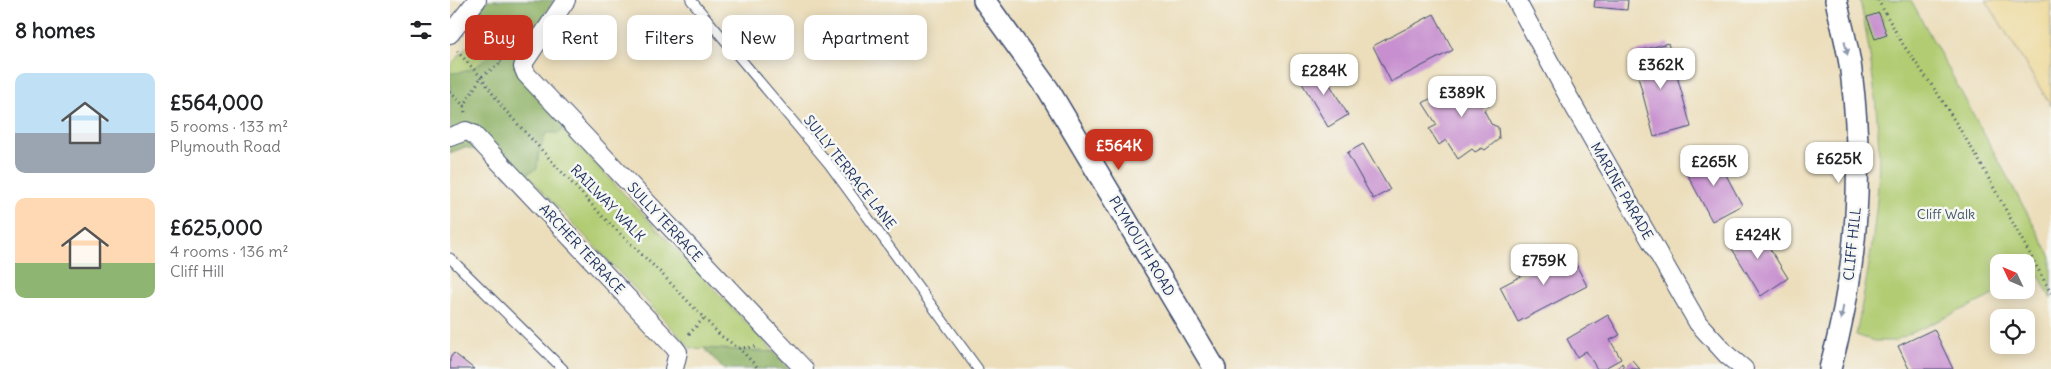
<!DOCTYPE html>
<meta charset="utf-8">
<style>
:root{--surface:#fff;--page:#f2f2f2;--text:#202124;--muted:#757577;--accent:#c8321e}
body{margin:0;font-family:Delius,sans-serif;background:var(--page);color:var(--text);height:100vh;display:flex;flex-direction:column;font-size:19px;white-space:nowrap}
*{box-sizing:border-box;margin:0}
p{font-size:16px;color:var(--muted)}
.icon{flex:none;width:28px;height:28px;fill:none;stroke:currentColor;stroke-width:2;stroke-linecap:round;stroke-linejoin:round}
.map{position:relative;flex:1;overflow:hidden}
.panel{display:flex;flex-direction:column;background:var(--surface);width:450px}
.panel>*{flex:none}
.hud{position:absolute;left:15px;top:15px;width:475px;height:45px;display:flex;gap:10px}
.needle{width:32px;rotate:314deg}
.buttons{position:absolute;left:1540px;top:254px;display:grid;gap:10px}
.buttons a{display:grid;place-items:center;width:45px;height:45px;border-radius:10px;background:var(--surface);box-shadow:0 2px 12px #0003;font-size:25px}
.price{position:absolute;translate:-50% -42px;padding:0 11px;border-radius:10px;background:#fff;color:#222;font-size:16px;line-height:32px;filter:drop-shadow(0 1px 2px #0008)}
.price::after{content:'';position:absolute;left:50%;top:30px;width:15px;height:11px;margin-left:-8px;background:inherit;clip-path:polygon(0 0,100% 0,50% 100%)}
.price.on{background:var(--accent);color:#fff}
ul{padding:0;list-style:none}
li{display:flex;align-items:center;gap:15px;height:125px;padding:0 15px}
li span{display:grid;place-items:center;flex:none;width:140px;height:100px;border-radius:10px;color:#555}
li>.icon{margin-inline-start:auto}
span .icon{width:60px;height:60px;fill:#fffc;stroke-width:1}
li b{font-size:21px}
h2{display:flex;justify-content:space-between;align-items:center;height:60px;padding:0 15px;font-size:21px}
.tag{padding:0 18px;border-radius:10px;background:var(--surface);box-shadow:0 2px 12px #0003;font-size:18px;line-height:45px}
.tag.on{background:var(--accent);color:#fff}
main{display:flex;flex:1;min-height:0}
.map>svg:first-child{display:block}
.green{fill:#b1cc72;stroke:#667e68}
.forest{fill:#8cb064;stroke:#547061}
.sand{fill:#eeda9e;stroke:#84847e}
.building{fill:#c78fcf}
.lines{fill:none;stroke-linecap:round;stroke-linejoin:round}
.service-casing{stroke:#3a496c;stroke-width:11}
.minor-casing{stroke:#3a496c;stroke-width:20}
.tertiary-casing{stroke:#3a496c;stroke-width:24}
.path{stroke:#3a496c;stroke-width:3;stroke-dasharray:1 4;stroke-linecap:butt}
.service{stroke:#fff;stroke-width:9}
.minor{stroke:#fff;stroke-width:18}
.tertiary{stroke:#fff;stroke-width:21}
.oneway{fill:#8d97ae}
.labels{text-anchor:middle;stroke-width:5;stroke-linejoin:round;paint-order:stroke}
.street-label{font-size:14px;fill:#1b2f5e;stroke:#f6f6f2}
.park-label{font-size:14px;fill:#405663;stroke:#f6f6f2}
</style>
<main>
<section class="panel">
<h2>8 homes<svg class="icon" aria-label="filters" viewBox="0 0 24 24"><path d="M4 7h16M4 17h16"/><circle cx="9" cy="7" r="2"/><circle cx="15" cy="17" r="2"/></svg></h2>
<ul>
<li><span style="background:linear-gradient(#bfe0f5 60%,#9aa5b1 0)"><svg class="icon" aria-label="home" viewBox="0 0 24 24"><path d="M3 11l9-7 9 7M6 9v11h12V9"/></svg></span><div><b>£564,000</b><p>5 rooms · 133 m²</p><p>Plymouth Road</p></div></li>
<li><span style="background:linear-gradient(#ffd9b3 65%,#8fb573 0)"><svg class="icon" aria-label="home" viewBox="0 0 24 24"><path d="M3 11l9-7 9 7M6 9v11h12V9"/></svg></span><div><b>£625,000</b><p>4 rooms · 136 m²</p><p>Cliff Hill</p></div></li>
</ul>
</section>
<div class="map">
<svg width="1601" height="369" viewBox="0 0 1601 369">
<rect width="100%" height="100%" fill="#f6f6f2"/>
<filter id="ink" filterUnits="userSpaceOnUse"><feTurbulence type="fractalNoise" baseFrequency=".02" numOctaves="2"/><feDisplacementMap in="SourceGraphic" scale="10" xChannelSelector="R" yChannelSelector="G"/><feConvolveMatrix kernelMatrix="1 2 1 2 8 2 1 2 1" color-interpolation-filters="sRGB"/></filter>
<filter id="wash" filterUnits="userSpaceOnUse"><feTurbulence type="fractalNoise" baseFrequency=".0096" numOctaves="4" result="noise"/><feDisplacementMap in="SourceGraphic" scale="20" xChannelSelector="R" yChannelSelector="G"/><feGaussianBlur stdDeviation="1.12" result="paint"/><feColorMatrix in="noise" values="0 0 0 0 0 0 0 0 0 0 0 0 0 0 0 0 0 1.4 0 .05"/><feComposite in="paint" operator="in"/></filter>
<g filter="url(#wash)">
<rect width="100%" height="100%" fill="#ecdebb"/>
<path class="green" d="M1410,0H1461L1601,257V299L1589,275L1576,280V262H1549V290H1555L1444,341H1424L1406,335C1419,268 1432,200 1428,132C1425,87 1419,44 1410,0Z
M19,44L41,64L59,73L324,352L241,348L22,117L0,78V66Z"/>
<path class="forest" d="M36,0H104L87,26L66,38L61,50L69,55L116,125L109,133H96L89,152L87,168L77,174L56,176L32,152L15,147L0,153V73C20,73 32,65 43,49L25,31L23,24Z
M254,348L324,352L339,369H273Z"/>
<path class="sand" d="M1536,0H1601V106Z"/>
<g id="blocks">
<path class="building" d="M1145,0H1178L1177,10L1144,7Z
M1429,13L1437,35L1425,39L1417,17Z
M984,14L1003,50L941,82L923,46Z
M1218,43L1241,127L1204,137L1182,53Z
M869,66L898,115L878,127L849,78Z
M1016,77L1020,85L1029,82L1034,87L1039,106L1034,110L1041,124L1048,127L1049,139L1035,150L1032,148L1025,152L1022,149L1008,159L996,140L989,145L979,129L987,125L973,103Z
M913,144L940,190L923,199L897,153Z
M1265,154L1292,205L1262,221L1235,170Z
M1305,225L1338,278L1311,296L1278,242Z
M1119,251L1137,286L1068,322L1050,287Z
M1158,315L1170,335L1160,340L1171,359L1153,369H1147L1136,351L1127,357L1117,339Z
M1484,329L1503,369H1459L1448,346Z
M4,353L24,369H0V358Z
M1182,360L1190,369H1167L1172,363L1174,367Z"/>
</g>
</g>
<g filter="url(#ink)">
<use href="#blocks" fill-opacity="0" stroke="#3a496c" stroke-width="1"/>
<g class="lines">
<defs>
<path id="service" d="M241,0L379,164L528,369
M0,258L113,369"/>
<path id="minor" d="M116,0L75,61L73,67L76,74L354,369
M1066,0L1118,96L1248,323L1277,355L1294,369
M0,34L27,0
M0,137L16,131L23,134L224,347L228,352L224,369"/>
<path id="tertiary" d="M534,0L598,89L765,369
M1380,369C1407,272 1414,171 1401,71C1398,47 1391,23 1386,0"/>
</defs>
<use href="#service" class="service-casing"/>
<use href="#minor" class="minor-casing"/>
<use href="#tertiary" class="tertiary-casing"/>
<path class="path" d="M1428,0L1452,43L1488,94L1527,157L1601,293
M7,51L31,77L53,108L155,219L209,271L271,336L289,348L309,369
M0,92L14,106L15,113
M14,106L31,77L52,62L23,34
M239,334L254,318
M289,348L305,347"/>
<use href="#service" class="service"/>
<use href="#minor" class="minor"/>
<use href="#tertiary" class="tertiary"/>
</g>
<defs><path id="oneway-solid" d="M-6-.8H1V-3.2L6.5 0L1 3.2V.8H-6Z" transform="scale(1.25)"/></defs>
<g class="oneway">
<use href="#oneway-solid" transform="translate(1396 48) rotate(78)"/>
<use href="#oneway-solid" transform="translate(1392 313) rotate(101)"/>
</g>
</g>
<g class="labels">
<g class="street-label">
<text transform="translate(400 172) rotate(52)" y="5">SULLY TERRACE LANE</text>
<text transform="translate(1172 191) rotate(60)" y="5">MARINE PARADE</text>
<text transform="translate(158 203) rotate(46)" y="5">RAILWAY WALK</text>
<text transform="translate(215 222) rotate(47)" y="5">SULLY TERRACE</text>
<text transform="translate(1402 244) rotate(-84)" y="5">CLIFF HILL</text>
<text transform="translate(692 246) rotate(59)" y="5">PLYMOUTH ROAD</text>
<text transform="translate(132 249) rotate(47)" y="5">ARCHER TERRACE</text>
</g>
<g class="park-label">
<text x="1496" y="219">Cliff Walk</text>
</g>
</g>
</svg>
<div class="buttons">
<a><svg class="needle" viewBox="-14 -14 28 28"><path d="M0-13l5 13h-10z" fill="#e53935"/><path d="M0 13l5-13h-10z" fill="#757577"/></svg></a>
<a><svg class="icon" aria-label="locate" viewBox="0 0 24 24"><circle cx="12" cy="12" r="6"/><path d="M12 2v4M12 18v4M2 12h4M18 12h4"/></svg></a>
</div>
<b class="price" style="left:1211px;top:90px">£362K</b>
<b class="price" style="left:874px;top:96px">£284K</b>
<b class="price" style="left:1012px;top:118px">£389K</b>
<b class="price on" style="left:669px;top:171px">£564K</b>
<b class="price" style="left:1389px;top:184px">£625K</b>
<b class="price" style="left:1264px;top:187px">£265K</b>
<b class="price" style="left:1308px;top:260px">£424K</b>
<b class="price" style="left:1094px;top:286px">£759K</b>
<div class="hud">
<a class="tag on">Buy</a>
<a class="tag">Rent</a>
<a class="tag">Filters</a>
<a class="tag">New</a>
<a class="tag">Apartment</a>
</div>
</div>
</main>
